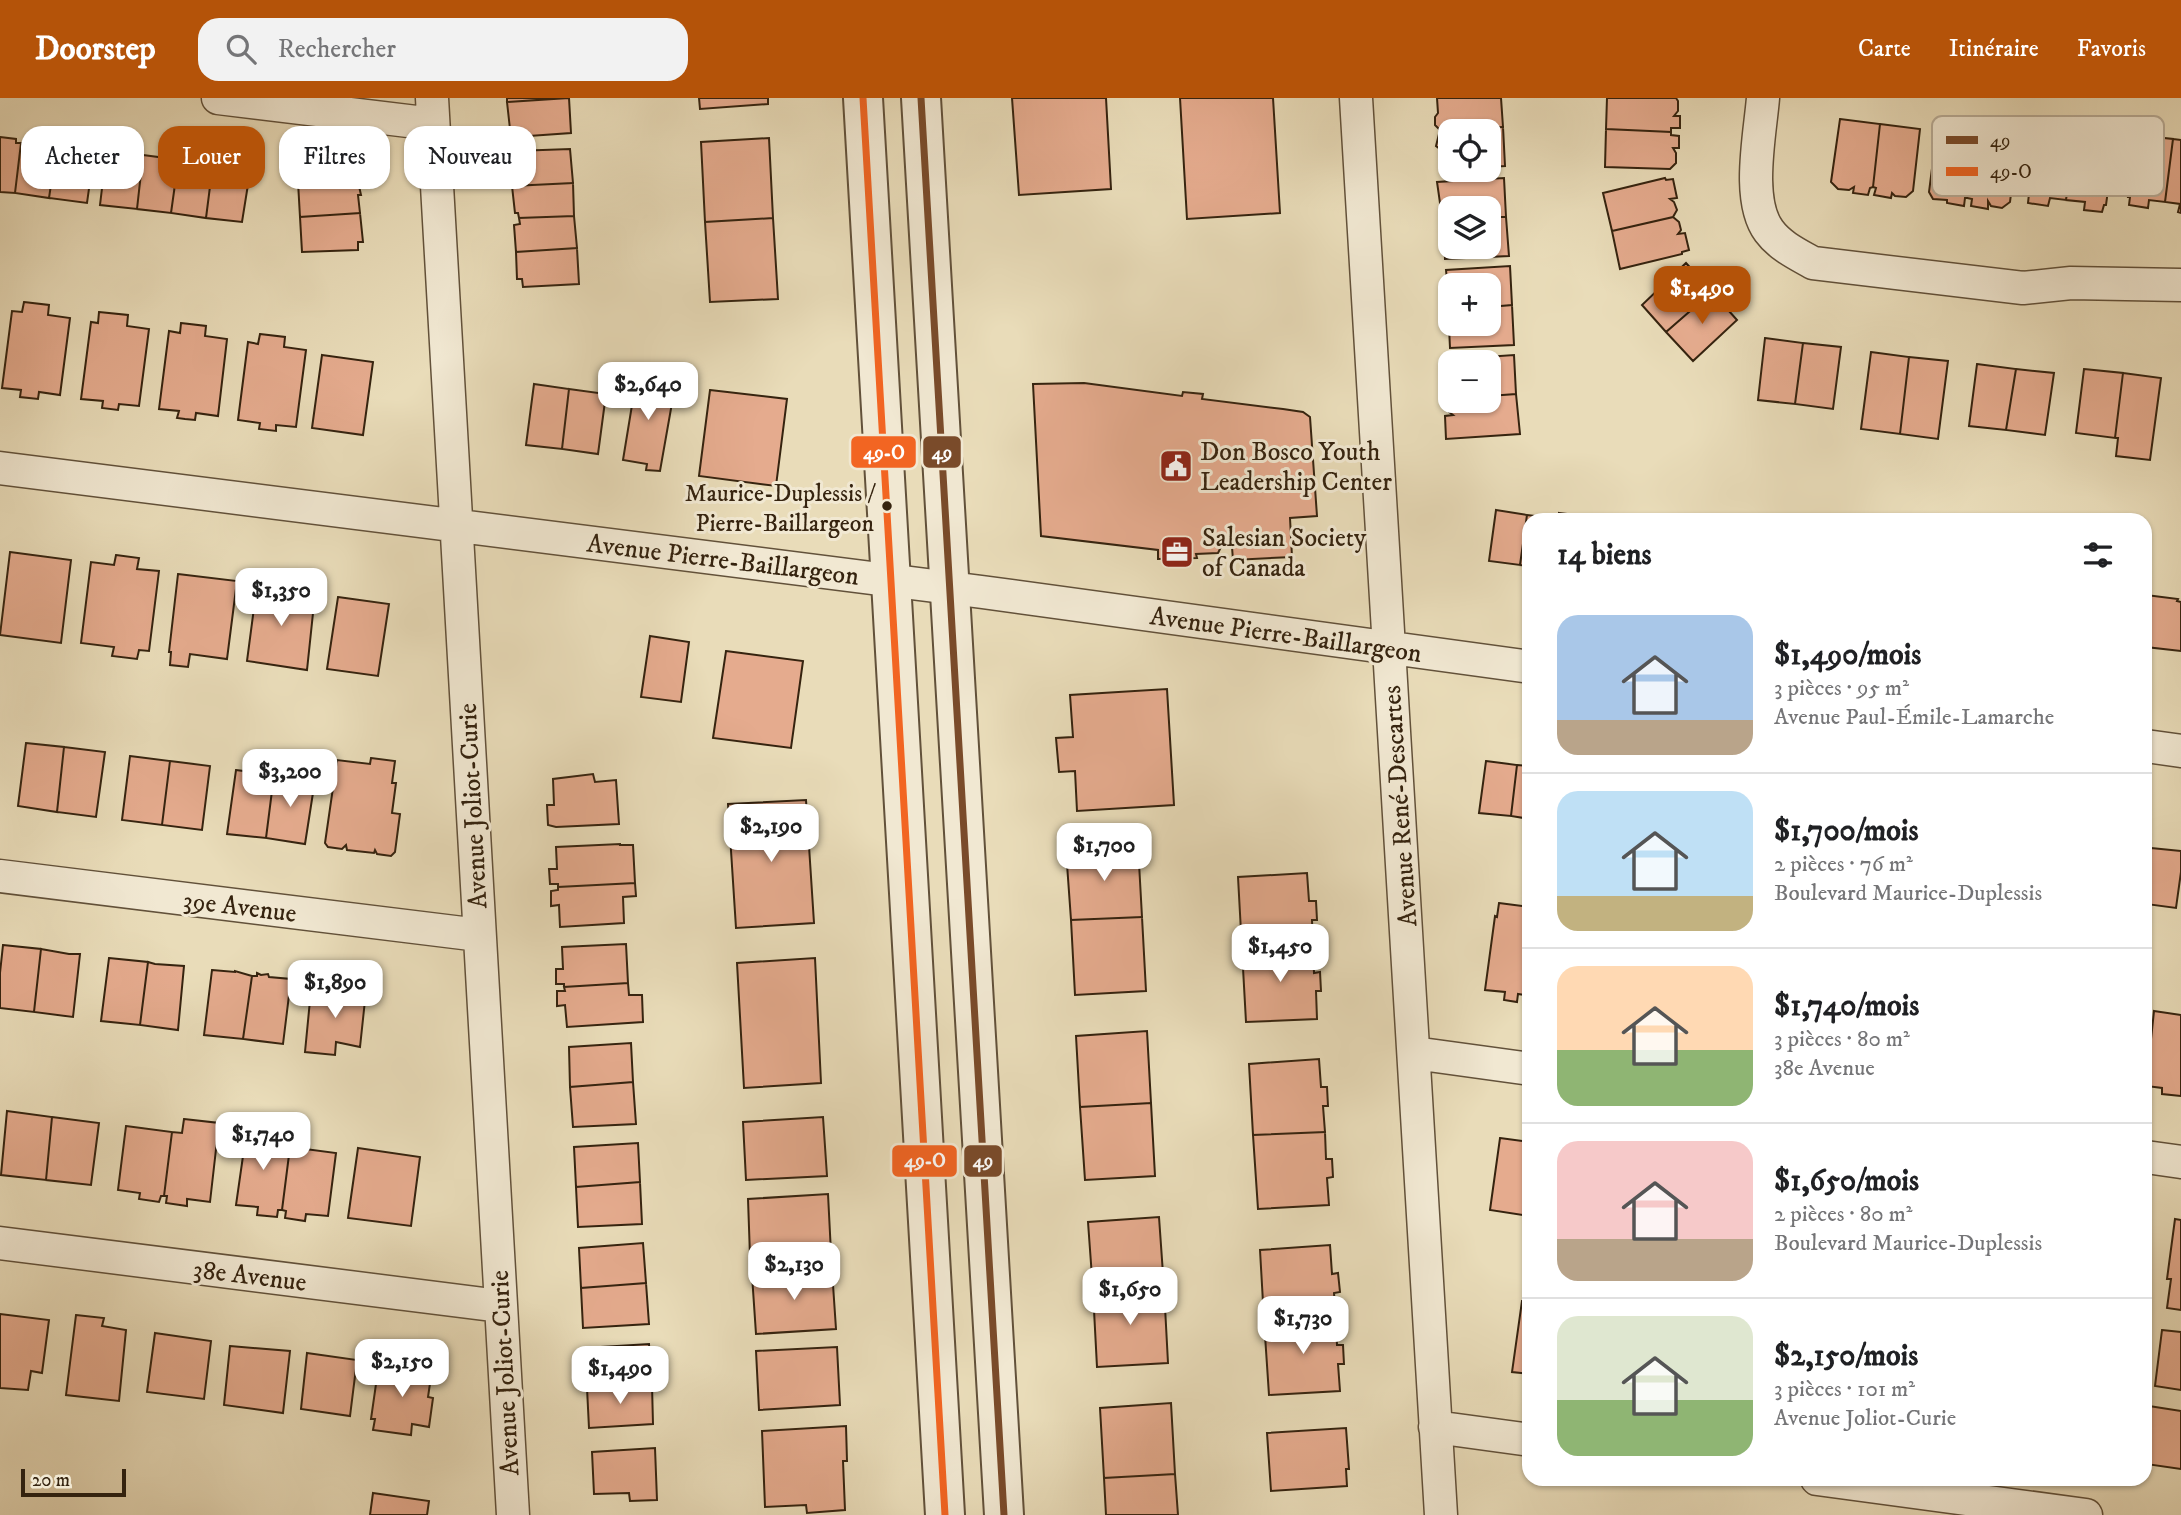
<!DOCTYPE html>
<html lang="fr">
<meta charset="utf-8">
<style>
:root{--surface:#fff;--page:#f2f2f2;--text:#202124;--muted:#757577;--line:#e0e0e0;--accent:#b45309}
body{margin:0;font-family:"IM FELL DW Pica",serif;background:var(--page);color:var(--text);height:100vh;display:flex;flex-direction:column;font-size:26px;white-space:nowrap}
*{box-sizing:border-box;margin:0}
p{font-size:23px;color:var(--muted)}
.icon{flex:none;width:38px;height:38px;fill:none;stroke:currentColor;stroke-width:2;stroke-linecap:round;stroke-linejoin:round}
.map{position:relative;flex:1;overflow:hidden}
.side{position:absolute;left:1522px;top:415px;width:630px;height:973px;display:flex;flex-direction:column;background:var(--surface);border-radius:21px;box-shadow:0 2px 5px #0004}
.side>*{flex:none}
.top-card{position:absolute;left:21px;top:28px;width:665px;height:63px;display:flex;gap:14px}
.controls{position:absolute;left:1438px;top:21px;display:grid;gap:14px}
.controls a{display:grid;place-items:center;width:63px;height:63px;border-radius:14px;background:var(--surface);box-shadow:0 2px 5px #0004;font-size:35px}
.scale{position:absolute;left:21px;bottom:18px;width:105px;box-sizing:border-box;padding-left:7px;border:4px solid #35230f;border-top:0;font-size:19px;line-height:24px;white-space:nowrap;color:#35230f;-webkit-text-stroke:5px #f1e8d2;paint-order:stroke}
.price{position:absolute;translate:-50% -60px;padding:0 16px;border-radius:14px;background:#fff;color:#222;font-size:23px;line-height:46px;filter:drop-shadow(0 2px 4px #0008)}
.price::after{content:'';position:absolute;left:50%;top:42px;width:21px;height:16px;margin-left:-10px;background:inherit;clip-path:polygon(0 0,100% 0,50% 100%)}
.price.current{background:var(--accent);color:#fff}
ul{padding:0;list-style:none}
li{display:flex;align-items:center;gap:21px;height:175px;padding:0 35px}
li+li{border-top:2px solid var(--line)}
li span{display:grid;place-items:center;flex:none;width:196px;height:140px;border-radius:21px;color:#555}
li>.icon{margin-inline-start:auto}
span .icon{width:84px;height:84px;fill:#fffc;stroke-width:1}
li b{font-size:30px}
h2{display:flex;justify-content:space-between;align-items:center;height:84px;padding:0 35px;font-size:30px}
.chip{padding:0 24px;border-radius:21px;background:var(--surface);box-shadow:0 2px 5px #0004;font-size:24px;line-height:63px}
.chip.current{background:var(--accent);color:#fff}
header{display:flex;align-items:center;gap:42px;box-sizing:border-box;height:98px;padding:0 35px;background:var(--accent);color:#fff}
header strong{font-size:33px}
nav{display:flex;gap:38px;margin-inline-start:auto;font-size:24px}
.search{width:490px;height:63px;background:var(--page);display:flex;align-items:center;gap:18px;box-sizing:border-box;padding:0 24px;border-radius:21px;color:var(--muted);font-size:26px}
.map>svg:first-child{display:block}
.building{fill:#e5ab8e;stroke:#35230f;stroke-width:2}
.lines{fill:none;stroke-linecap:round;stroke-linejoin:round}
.minor-casing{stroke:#62513a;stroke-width:35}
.tertiary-casing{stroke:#62513a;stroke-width:42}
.minor{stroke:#f1e8d2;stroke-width:32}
.tertiary{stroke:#f1e8d2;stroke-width:38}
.bus-1-casing{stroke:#f1e8d2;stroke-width:12}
.bus-2-casing{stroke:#f1e8d2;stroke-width:12}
.bus-1{stroke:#7a4b2a;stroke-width:7}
.bus-2{stroke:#f26522;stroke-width:7}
.bus-dot{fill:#35230f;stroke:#f1e8d2;stroke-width:2.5}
.labels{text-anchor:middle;stroke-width:6;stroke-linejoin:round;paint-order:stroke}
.bus-label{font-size:24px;fill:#35230f;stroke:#f1e8d2;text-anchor:end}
.poi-label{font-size:26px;fill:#35230f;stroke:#f1e8d2;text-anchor:start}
.street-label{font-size:26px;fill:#35230f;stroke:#f1e8d2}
.key{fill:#f1e8d2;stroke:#b9ad98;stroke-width:2}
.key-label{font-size:19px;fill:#35230f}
.line-badge{stroke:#f1e8d2;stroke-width:2.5}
.badge-label{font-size:19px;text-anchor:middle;font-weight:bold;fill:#fff}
</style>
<header>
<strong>Doorstep</strong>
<div class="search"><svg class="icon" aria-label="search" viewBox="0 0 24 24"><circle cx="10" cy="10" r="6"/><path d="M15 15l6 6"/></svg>Rechercher</div>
<nav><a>Carte</a><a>Itinéraire</a><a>Favoris</a></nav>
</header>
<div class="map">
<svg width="2181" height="1417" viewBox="0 0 2181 1417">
<rect width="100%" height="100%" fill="#e9dcb9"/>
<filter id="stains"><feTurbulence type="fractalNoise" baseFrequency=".00286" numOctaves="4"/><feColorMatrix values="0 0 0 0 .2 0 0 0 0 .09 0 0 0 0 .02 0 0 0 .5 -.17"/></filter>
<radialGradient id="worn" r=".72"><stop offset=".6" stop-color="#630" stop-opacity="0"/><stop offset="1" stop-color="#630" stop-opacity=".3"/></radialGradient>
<path class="building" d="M507,0H565L507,4Z
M569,0L571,35L515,39L513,30L510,31L507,4Z
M699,0H768V6L700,11Z
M1012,0H1106L1111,91L1019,97Z
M1180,0H1273L1280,115L1187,121Z
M1437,0H1501L1503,29L1440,32L1435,27V19L1438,15Z
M1607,0H1676L1678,3V13L1674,18H1680V30H1671V34L1606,31Z
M1840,21L1880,26L1873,89L1870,90L1868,97L1853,95L1854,89L1849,92L1838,91L1831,84Z
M1880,26L1920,31L1913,93L1906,99L1895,98L1892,95L1891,100L1874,97L1876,90L1873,89Z
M1503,29L1505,68L1489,69V33H1451V71H1442L1440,51L1436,48L1440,32Z
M1606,31L1671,34V37L1679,38V50H1673L1676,55V65L1670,71L1605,69Z
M1937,31L1975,36L1967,100H1965L1964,108L1947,105V102L1933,101L1929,94Z
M2036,31L2075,36L2066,102L2050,100L2048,108L2028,105Z
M1975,36L2018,41L2010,104L2002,110L1991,108L1988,103V111L1971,108L1972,101L1967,100Z
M2075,36L2115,41L2106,107H2104L2102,114L2084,112L2085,104L2066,102Z
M2136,37L2173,41L2165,104L2149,102L2148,110L2129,107L2130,99H2128Z
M0,39L16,41V45H21L15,95L0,94Z
M769,40L773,120L705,124L701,44Z
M2173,41L2181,42V115L2178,114L2180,106L2165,104Z
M28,43L57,46L49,100L15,95L21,45L27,47Z
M57,46L87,50V54L94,55L87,105L49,100Z
M570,51L573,85L512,88L510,62L515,61V53Z
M113,53L143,57L137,111L100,107L106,57H113Z
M143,57L173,61V64L178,65L171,115L137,111Z
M183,62L213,65L206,120L171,115L178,65L182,66Z
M213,65L243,70L242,73L250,74L242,124L206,120Z
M1504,80L1506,119H1489V110H1451V121L1442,119L1437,84Z
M1665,80L1666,82L1673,81L1677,100L1670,101L1674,104L1677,112L1673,119L1612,133L1603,95Z
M355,81L356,88H359L361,97H358L360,115L300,119L298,84Z
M573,85L574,118L519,120L518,115H515L512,88Z
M360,115L363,144H358V152L302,154L300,119Z
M574,118L577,150L516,154L514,127L520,126L519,120Z
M1489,119H1506L1509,158L1445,161L1444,141L1442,138L1440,127L1445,122L1451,121V149H1489Z
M1673,119L1679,124L1681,132L1678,136L1685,135L1689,152L1682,154V156L1620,171L1612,133Z
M773,120L778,201L710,204L705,124Z
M577,150L579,186L523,189L522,181H517L516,154Z
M1686,165L1712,194L1666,234L1642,207Z
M1510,168L1512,207L1489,209V187H1451V212L1446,207V197L1448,193L1446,172Z
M1712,194L1737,222L1693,263L1666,234Z
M24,204L49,207L48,217L70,220L60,297L39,294L38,301L20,299L21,292L2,290L12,213L22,214Z
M1512,207L1514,247L1450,250L1449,229L1445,226L1444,218L1450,212L1451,226H1489V209Z
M99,214L128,217L127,228L149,231L139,308L119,306L118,312L102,310L103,303L81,301L91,224L98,225Z
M181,225L206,228L205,238L227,241L218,318L196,315L195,322L185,321L177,320L179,313L159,311L169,233L180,235Z
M260,236L285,239L284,249L306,252L296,329L276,327V333L259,331L260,325L238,322L248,244L258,246Z
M1765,240L1803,245L1795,306L1758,302Z
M1803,245L1841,249L1833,311L1795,306Z
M1871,254L1909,259L1900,336L1861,331Z
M322,257L373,264L363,337L312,330Z
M1514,257L1516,296L1489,298V264H1451V298L1449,296L1450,283L1443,284L1442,262Z
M1909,259L1948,263L1938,341L1900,336Z
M1977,266L2016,271L2006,332L1969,328Z
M2016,271L2054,275L2045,337L2006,332Z
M2084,271L2123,275L2115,340L2076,335Z
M2123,275L2161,280L2150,362L2116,358L2118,340H2115Z
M630,279L653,282V285L675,288L660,373L646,372L647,366L623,362L633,301L627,300Z
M1084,285L1182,298L1183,294L1203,296L1202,301L1283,311L1303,314L1310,319L1317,418L1290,420L1292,459L1233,462L1232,449H1221L1218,455L1196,456L1197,460L1158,461V452L1041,438L1033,286Z
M534,286L569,291L562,351L526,347Z
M569,291L606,296L598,356L562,351Z
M710,292L787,301L776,388L699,378Z
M1516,296L1520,336L1446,341L1445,318L1453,317L1449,314V306L1452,303H1489V298Z
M1496,412L1527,417L1520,467L1489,463Z
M1559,415L1591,419V422H1559Z
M1527,417L1559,421L1530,422V468L1520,467Z
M10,454L71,462L61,545L0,537Z
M116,457L139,460L137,471L159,473L149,553L139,552L137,561L112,558L114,549L81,545L91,464L114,467Z
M178,476L237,483L227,561L190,556L188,569L170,567L171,554H169Z
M257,487L315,496L307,572L247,563Z
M2146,497L2178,501L2177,503L2181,504V553L2146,549Z
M338,499L389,506L378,578L327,571Z
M650,538L689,544L681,604L641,599Z
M726,553L803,563L791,650L713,640Z
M1167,591L1174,707L1077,713L1075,673L1059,674L1056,640L1073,639L1070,597Z
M26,645L64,649L57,714L18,708Z
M64,649L105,654L96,719L57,714Z
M130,658L170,663L162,727L122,722Z
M371,660L395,663L392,685H396L392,715L400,716L395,754L391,758L377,756L375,752L374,755L347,752L346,747L342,751L328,749L325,745L337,662L370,666Z
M170,663L210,668L202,732L162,727Z
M1486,663L1517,667L1511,718L1479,715Z
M1517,667L1530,668V721L1511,718Z
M236,672L274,677L266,740L227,736Z
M593,676L595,684L616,682L619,726L556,729L548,727L547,707H554L553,681Z
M274,677L315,682L305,746L266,740Z
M806,702L814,825L736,830L728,706Z
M620,746V747H633L635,785L558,789V786H550L549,771H557L556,749Z
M1138,747L1142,819L1071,822L1066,752Z
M2146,749L2151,750L2146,794Z
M2151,750L2181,753V774L2176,810L2146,806Z
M1307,775L1309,803H1316L1317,822H1312L1313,848L1242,852L1238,779Z
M635,785L636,798L623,799L624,825L560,829L559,807L551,808V793L558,792V789Z
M1499,805L1530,809V898L1518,896L1517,904L1504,902L1505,894L1485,892L1495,818L1497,819Z
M1142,819L1146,893L1075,897L1071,822Z
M626,846L628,885L564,889V886H556V871H563L562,849Z
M3,847L41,851L34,914L0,910V875Z
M1313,848L1314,875L1320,874L1321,893H1316L1317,921L1246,924L1242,852Z
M41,851L69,856H80L73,919L34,914Z
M109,860L148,864L140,927L101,923Z
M815,860L821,985L744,990L737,865Z
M148,864L155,866L184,868L178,932L140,927Z
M212,872L235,874V873L252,878L243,941L204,937Z
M257,875L261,877L268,876L269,879L291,881L283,946L243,941L252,878H257Z
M628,885L629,897H642L643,924L567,929L565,907L557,908V893H565L564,889Z
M341,890L366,893L360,949L336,944L335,957L305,954L311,892L329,894V892L341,893Z
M2154,913L2181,917V998L2162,996V990L2146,988Z
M1147,933L1151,1005L1080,1009L1076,938Z
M631,945L633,984L570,989L569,949Z
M1319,961L1321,989H1327L1328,1008H1323L1325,1034L1253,1037L1249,966Z
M633,984L636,1026L573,1029L570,989Z
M1151,1005L1155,1078L1085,1082L1080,1009Z
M7,1013L52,1019L46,1082L1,1077Z
M52,1019L99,1025L91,1087L46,1082Z
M823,1019L827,1078L746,1082L743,1024Z
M184,1021L219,1025L210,1104L187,1101V1108L166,1105L167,1098H164L172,1034L182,1035Z
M126,1028L172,1034L164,1098H161L159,1104L139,1101L140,1095L118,1092Z
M247,1030L282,1035L280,1047L290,1049L282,1112H278L277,1119L257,1117L258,1109L236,1107Z
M1325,1034L1326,1061H1332L1333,1079L1327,1080L1329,1107L1258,1111L1253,1037Z
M1500,1040L1530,1044V1118L1490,1112Z
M638,1045L640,1084L576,1089L574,1049Z
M290,1049L336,1055L328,1118L306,1116L305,1123L285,1120L286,1113L282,1112Z
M358,1050L420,1059L411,1128L348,1120Z
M640,1084L642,1126L578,1129L576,1089Z
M828,1096L831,1155L750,1158L748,1101Z
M1159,1119L1164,1190L1093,1193L1088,1124Z
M2175,1121L2181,1122V1212L2167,1210L2171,1181H2167Z
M643,1145L646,1185L581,1190L579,1150Z
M1330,1147L1332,1176L1338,1175L1340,1194L1334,1195L1336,1220L1264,1222L1260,1152Z
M832,1172L836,1231L756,1236L752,1177Z
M646,1185L649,1226L583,1230L581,1190Z
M1164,1190L1168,1265L1097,1269L1093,1193Z
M1522,1203L1530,1204V1276L1512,1274Z
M0,1216L49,1222L42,1275L31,1273L28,1292L0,1290Z
M76,1217L104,1220L102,1228L126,1232L119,1303L66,1297Z
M1336,1220L1337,1247H1343L1344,1266H1338L1340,1293L1269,1297L1264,1222Z
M2162,1232L2181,1234V1292L2155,1288Z
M155,1235L211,1243L204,1301L147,1294Z
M649,1246L652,1287L587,1290L585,1250Z
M230,1248L290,1253L283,1315L224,1307Z
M837,1249L840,1307L759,1312L756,1253Z
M307,1255L357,1262L350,1318L301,1311Z
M379,1265L432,1272L428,1299L433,1300L429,1329L412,1326L411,1337L373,1332L375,1321H371Z
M652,1287L653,1326L589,1330L587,1290Z
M1171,1305L1175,1376L1104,1380L1100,1310Z
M2149,1308L2181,1313V1371L2146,1366V1333Z
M846,1328L847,1363H843L845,1412L807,1415L806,1407L765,1409L762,1333Z
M1346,1330L1349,1371H1346L1347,1388L1271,1393L1267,1335Z
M655,1350L657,1402L630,1403L629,1395L594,1396L592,1354Z
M1175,1376L1178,1417H1106L1104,1380Z
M373,1395L429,1403L427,1417H370Z"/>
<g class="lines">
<defs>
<path id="minor" d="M218,0L433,26
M432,0L513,1417
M1356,0L1441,1417
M1763,0C1760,37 1746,102 1769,133C1780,148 1797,156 1813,165L2023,190L2071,185L2181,187
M0,370L982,494L1530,569
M2146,648L2181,653
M0,778L479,837
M1414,955L1530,971
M2146,1059L2181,1064
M0,1145L500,1208
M1435,1329L1530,1342
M1817,1381L2086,1417"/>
<path id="tertiary" d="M863,0L945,1417
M921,0L1004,1417"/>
</defs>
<use href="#minor" class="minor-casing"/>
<use href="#tertiary" class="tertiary-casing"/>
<use href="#minor" class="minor"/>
<use href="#tertiary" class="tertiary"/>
<defs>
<path id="bus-1" d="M921,0L1004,1417"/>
<path id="bus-2" d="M863,0L945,1417"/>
</defs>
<use href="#bus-1" class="bus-1-casing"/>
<use href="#bus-2" class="bus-2-casing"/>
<use href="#bus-1" class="bus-1"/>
<use href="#bus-2" class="bus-2"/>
</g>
<defs>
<symbol id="civic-square" viewBox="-11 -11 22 22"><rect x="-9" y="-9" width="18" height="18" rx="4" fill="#8f2418" stroke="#f1e8d2"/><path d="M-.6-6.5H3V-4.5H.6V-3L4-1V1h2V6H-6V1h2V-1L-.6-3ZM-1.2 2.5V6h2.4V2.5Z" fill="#fff"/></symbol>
<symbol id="office-square" viewBox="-11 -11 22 22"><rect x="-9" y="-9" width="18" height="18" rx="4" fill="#8f2418" stroke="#f1e8d2"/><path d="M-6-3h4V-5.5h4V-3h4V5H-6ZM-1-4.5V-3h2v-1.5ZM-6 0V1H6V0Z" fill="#fff"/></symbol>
</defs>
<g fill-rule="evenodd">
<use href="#civic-square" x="1157" y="349" width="38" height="38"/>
<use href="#office-square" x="1158" y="435" width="38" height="38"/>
</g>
<circle class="bus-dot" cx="887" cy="408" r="6"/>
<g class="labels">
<g class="bus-label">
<text x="874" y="403">Maurice-Duplessis /<tspan x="874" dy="30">Pierre-Baillargeon</tspan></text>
</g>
<g class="poi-label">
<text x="1200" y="362">Don Bosco Youth<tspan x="1200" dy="30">Leadership Center</tspan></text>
<text x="1202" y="448">Salesian Society<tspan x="1202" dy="30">of Canada</tspan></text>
</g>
<g class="street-label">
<text transform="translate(723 461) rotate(7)" y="9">Avenue Pierre-Baillargeon</text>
<text transform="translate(1286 536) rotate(8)" y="9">Avenue Pierre-Baillargeon</text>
<text transform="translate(472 708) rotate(-93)" y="9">Avenue Joliot-Curie</text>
<text transform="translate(1399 708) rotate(-94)" y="9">Avenue René-Descartes</text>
<text transform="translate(240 808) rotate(7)" y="9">39e Avenue</text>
<text transform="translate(250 1177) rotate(7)" y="9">38e Avenue</text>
<text transform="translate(504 1275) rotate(-93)" y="9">Avenue Joliot-Curie</text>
</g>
</g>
<rect x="1932" y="18" width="232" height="80" rx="10" class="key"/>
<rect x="1946" y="38" width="32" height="8" fill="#7a4b2a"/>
<rect x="1946" y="69" width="32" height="9" fill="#f26522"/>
<g class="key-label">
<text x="1990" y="49">49</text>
<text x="1990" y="80">49-O</text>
</g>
<g class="line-badge">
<rect x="850" y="337" width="67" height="34" rx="7" fill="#f26522"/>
<rect x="922" y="337" width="40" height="34" rx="7" fill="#7a4b2a"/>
<rect x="891" y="1046" width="67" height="34" rx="7" fill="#f26522"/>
<rect x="963" y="1046" width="40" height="34" rx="7" fill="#7a4b2a"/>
</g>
<g class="badge-label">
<text x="884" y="361">49-O</text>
<text x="942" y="361">49</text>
<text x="925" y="1069">49-O</text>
<text x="983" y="1069">49</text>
</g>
<rect width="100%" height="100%" filter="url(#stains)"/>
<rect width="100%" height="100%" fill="url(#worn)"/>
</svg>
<div class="controls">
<a><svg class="icon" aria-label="locate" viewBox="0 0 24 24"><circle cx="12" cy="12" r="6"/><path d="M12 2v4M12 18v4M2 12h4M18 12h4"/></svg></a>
<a><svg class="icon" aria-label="layers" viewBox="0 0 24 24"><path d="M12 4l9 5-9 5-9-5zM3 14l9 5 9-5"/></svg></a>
<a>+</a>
<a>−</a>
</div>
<div class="scale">20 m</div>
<b class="price current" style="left:1702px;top:228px">$1,490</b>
<b class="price" style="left:648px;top:324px">$2,640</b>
<b class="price" style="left:281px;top:530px">$1,350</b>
<b class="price" style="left:290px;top:711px">$3,200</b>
<b class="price" style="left:771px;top:766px">$2,190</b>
<b class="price" style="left:1104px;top:785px">$1,700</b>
<b class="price" style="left:1280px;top:886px">$1,450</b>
<b class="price" style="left:335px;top:922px">$1,890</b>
<b class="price" style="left:263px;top:1074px">$1,740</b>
<b class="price" style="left:794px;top:1204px">$2,130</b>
<b class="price" style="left:1130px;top:1229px">$1,650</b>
<b class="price" style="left:1303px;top:1258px">$1,730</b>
<b class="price" style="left:402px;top:1301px">$2,150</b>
<b class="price" style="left:620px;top:1308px">$1,490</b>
<div class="top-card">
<a class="chip">Acheter</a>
<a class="chip current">Louer</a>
<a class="chip">Filtres</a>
<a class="chip">Nouveau</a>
</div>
<section class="side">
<h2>14 biens<svg class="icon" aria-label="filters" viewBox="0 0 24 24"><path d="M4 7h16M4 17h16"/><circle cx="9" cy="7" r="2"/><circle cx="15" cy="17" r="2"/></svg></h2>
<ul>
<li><span style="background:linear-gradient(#a9c7e8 75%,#b9a48a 0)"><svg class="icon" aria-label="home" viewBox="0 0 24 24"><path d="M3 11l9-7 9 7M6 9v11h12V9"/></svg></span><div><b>$1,490/mois</b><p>3 pièces · 95 m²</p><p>Avenue Paul-Émile-Lamarche</p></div></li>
<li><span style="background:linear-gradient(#bfe0f5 75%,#c2b280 0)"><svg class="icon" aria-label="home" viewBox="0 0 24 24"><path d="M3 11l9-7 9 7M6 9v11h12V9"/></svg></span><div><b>$1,700/mois</b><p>2 pièces · 76 m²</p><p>Boulevard Maurice-Duplessis</p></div></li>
<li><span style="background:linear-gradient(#ffd9b3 60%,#8fb573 0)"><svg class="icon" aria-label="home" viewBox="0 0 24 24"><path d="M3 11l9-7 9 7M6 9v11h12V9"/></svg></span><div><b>$1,740/mois</b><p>3 pièces · 80 m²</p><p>38e Avenue</p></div></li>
<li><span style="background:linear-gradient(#f6c9c9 70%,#b9a48a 0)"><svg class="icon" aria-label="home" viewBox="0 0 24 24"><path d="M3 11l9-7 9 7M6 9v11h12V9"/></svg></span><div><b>$1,650/mois</b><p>2 pièces · 80 m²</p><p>Boulevard Maurice-Duplessis</p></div></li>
<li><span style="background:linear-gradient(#dfe7d0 60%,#8fb573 0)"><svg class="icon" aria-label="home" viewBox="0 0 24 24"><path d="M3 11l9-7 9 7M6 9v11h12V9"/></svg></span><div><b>$2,150/mois</b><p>3 pièces · 101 m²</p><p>Avenue Joliot-Curie</p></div></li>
</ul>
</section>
</div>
